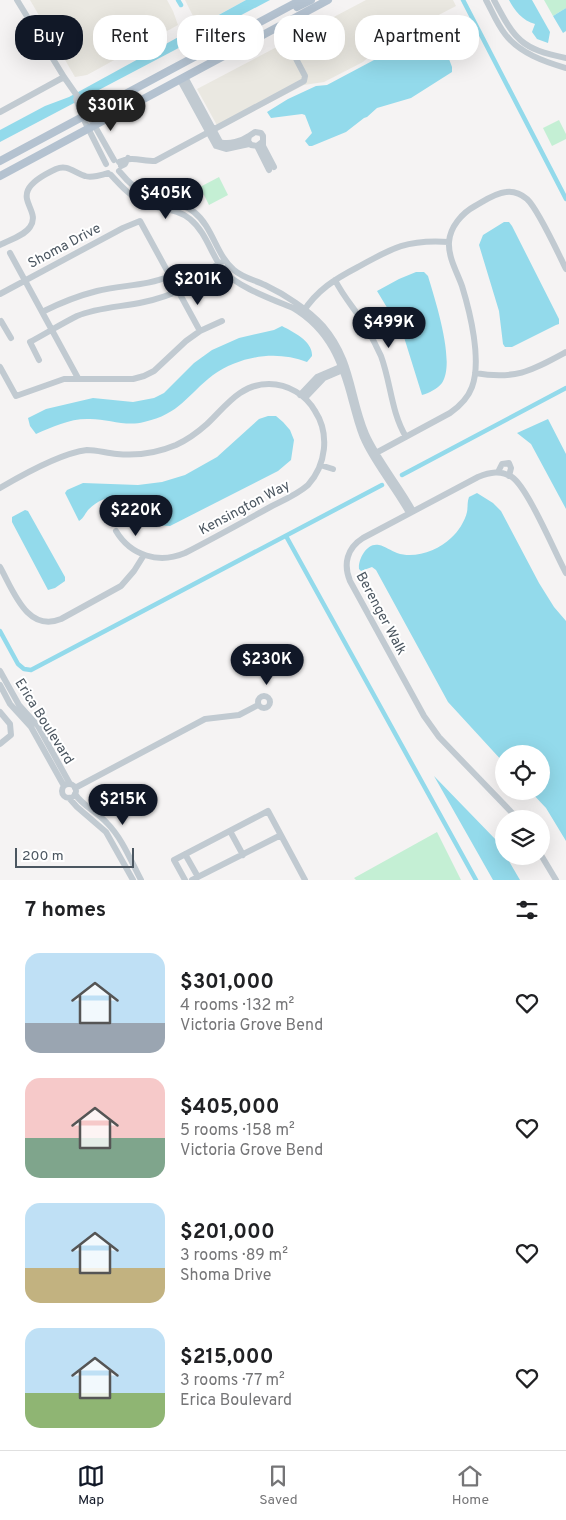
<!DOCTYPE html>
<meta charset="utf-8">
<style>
:root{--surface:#fff;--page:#f6f6f6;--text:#202124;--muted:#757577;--line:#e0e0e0;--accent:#111827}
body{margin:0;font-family:Overpass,sans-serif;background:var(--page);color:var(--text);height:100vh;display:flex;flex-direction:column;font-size:19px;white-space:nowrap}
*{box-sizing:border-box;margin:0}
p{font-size:16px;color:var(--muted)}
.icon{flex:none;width:28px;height:28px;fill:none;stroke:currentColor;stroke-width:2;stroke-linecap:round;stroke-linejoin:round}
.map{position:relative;height:880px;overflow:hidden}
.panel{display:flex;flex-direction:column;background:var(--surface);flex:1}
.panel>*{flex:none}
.hud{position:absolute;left:15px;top:15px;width:536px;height:45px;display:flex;gap:10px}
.buttons{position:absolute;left:495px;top:745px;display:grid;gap:10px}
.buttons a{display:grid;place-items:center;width:55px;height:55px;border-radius:50%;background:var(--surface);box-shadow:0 5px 20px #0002;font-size:25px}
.scale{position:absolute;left:15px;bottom:12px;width:119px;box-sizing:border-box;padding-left:5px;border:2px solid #4b5660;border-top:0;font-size:14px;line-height:18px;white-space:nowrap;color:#4b5660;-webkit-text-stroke:4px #fff;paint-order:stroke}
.price{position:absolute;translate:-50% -42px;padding:0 11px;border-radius:18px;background:var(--accent);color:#fff;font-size:16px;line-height:32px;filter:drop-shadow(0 1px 2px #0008)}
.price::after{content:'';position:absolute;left:50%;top:30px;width:15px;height:11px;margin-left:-8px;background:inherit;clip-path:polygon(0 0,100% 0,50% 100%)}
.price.selected{background:#222;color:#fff}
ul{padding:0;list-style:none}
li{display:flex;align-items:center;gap:15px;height:125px;padding:0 25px}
li span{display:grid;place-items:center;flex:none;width:140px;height:100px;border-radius:15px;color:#555}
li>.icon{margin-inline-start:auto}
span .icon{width:60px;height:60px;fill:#fffc;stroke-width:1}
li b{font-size:21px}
h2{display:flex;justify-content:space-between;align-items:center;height:60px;padding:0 25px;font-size:21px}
.tag{padding:0 18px;border-radius:20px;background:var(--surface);box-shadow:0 5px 20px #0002;font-size:18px;line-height:45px}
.tag.selected{background:var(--accent);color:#fff}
.menu{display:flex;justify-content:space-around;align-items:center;height:70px;border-top:1px solid var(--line);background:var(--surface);font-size:14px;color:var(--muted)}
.menu a{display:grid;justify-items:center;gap:2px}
.menu .selected{color:var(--accent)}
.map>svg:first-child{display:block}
.commercial{fill:#eae8e1}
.green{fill:#c4efd4}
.water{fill:#93daeb}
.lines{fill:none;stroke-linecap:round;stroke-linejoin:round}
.canal{stroke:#93daeb;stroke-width:4.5}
.minor{stroke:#c1cad1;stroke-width:6}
.major{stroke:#b4c2d0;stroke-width:8}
.labels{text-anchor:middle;stroke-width:4;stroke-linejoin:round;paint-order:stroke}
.street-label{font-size:14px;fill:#4b5660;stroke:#fff}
</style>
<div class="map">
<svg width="566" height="880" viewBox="0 0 566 880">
<rect width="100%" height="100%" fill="#f5f3f3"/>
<path class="commercial" d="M30,0H167L173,11L178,25L87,75L75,77Z
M185,0H246L198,26Z
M366,0H453L456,6L402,34L394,33L363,62L324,82L304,85L219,129L197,89Z"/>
<path class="green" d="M544,0H566V8L553,16Z
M559,120L566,134V139L552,146L543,128Z
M219,177L228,195L209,205L200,187Z
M437,832L461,880H356L354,878Z"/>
<path class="water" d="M246,0H270L0,142V130L45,106L69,97Z
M509,0H532L550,32L548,43L537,39L532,32L535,24C523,21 514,10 509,0Z
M566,8V31L563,33L553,16Z
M450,15L460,31L443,43L452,67V72L411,98L377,108L367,117L364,118L346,132L312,146H309L305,141L312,133L305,115L302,114L271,118L267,112L288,99L316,86L327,85L374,60Z
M504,222H509L512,226L559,319V324L556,325L512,347H505L503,344L499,311L479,245L483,235Z
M416,272H424L428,276C435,300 456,362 442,383C437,389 429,393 422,395L403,334L377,291L399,279Z
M282,326C293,332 313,341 312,356L307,362C276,350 240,356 213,375C187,395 180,414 144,422C125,427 106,418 87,419C69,419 52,427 36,434L30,426L28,418L46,409L93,398L133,402L154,398L164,393L194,363L212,350L239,338L274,330Z
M268,416H276L283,422L290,430L294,440L291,460L278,471L170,526L153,525C149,518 145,508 138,503C123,491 102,496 89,509C85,513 84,518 79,521L65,493L67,490L83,483L138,485L162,482L185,475L217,457L259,419Z
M548,419L566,454V509L531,444L517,433Z
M477,493L493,503L501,511L539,583L554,607L566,621V841L546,808L530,791H541V754H504V763L448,702L376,570L372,567L361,571L359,569C358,559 367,542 379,545C385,546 391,551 397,553C414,559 438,551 451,538C458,532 465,521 467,512C468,507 467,502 469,497Z
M25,510L28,511L65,577V581L55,588L48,590L12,522V517Z
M434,776L498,842L504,852V856H506L520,880H493Z"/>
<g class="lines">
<path class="canal" d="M178,0L181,5
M463,0L566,199
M402,475L566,388
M286,536L476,880
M0,631L18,664L24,669L31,670L382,485"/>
<path class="minor" d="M17,0L64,77L80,100L114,160
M486,0C492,11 497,24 505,34C519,53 545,62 566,68
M494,0C515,40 521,49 566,58
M185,77L220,142C229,145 242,141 249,136
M180,80L216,146L226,149L249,144
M76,99L83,118L106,164
M0,112L64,77
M262,142L257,146L251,145L248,141L249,136L255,132L261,133L263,136V146L274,167
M257,146L269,170
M119,162C132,156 141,161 155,161L304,81L305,76L279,26
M121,166L125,164L128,158
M119,171C128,182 138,192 151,197C166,202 181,202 194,212C213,227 216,255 234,270C243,278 255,280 265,285C284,294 309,310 323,326C353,361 350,396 366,434C378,461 399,485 413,511
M111,175C121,186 132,198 146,204C161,210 177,208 190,219C206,232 211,254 223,270C235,286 274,300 293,308C330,330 342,363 352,402C356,416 359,430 365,442C377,467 396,489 409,513
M0,245C9,240 24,236 30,227C44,207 0,195 56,169C68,164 74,173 85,176C91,178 103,175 108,173
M10,253L78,378
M335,280C341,292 348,301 356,312C366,325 374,341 381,356C391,383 391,412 406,437
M178,291L181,285L222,262
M0,294L123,228L140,221L200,331
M42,312C60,303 77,296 97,291C121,285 147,286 170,276
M303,312C317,290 335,279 358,267C392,248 408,239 449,242
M1,321L11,338
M39,360L30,342C45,334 61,324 77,316C98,307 122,307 144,302C173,296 199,282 225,268
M0,367L16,396L64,379H133L144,376L154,371L186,341L200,331L222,321
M475,373C516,380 531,371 566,352
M300,395L317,377L345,365
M305,398L324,378L345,369
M374,454L450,413C460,406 468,398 472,387C482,360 470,312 462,286C457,272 448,257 449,242C450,227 462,213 475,206C484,201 495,193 506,192C513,191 521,194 527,199C538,209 558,253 566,269
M320,465L333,469
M498,472L502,464L509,463L511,468L509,476
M0,488C22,475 62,453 87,450C97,450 106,453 117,454C137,456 157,453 176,445C187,440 198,432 207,424C226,406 240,384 269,384C288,384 306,395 315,411C330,434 326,465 308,485C298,494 284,500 272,506C243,522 214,538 185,553C159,564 131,556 116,531
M0,567C13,590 27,633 61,619L121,586L134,571L144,555
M0,671L19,705L38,726L70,784
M0,685L10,704L31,727L64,786
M258 702a6 6 0 1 1 12 0a6 6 0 1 1-12 0Z
M0,712L10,724L11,735L0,744
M62 791a7 7 0 1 1 14 0a7 7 0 1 1-14 0Z
M75,788L205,719L239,715L258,705
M75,794C83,806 97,812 107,823C122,838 131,861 141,880
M69,798L77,807L106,832L133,880
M518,819L439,737L424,716L350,581C343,564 347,548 363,538L478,477C490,472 501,470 512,477C528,488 555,553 566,573
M230,831L243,855
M185,854L198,877
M541,855L556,880
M185,880L174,860L268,811L305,880
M192,880L281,835"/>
<path class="major" d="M297,7L311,0
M0,161L301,0
M0,176L328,0"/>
</g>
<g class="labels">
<g class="street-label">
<text transform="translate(64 245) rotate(-28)" y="5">Shoma Drive</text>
<text transform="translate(244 507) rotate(-28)" y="5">Kensington Way</text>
<text transform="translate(382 613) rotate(62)" y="5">Berenger Walk</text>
<text transform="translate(45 721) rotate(58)" y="5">Erica Boulevard</text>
</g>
</g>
</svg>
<div class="buttons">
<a><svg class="icon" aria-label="locate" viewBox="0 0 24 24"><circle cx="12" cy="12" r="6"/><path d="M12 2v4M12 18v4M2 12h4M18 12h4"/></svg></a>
<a><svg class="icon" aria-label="layers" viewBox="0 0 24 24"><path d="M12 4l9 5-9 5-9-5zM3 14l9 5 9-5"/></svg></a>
</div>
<div class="scale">200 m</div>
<b class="price selected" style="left:111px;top:132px">$301K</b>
<b class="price" style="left:166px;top:220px">$405K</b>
<b class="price" style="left:198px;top:306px">$201K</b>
<b class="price" style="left:389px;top:349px">$499K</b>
<b class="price" style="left:136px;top:537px">$220K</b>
<b class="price" style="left:267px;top:686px">$230K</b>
<b class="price" style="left:123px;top:826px">$215K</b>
<div class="hud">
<a class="tag selected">Buy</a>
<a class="tag">Rent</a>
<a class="tag">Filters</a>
<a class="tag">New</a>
<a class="tag">Apartment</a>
</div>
</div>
<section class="panel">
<h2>7 homes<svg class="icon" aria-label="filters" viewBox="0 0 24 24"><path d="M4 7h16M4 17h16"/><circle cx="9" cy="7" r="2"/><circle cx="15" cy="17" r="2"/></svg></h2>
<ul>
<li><span style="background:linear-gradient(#bfe0f5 70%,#9aa5b1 0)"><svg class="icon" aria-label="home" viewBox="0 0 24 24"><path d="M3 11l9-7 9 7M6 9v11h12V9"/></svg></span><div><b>$301,000</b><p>4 rooms · 132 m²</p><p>Victoria Grove Bend</p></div><svg class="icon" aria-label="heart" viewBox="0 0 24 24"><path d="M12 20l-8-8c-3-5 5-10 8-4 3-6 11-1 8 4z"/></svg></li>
<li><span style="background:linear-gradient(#f6c9c9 60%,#7fa58c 0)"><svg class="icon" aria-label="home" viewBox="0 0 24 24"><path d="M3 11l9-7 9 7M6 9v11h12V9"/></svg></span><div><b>$405,000</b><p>5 rooms · 158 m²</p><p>Victoria Grove Bend</p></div><svg class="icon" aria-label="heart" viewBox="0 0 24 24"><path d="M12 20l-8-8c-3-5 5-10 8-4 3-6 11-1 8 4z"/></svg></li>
<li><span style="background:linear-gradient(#bfe0f5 65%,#c2b280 0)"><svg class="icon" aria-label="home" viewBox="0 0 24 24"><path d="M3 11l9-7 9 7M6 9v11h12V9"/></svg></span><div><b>$201,000</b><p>3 rooms · 89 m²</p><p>Shoma Drive</p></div><svg class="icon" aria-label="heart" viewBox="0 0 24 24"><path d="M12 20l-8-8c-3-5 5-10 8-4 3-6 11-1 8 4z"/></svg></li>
<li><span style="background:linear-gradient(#bfe0f5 65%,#8fb573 0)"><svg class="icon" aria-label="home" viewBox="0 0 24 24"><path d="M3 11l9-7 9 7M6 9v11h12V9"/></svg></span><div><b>$215,000</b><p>3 rooms · 77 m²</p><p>Erica Boulevard</p></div><svg class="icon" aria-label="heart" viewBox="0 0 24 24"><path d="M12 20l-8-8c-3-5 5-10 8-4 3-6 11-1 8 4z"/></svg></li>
</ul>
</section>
<nav class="menu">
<a class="selected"><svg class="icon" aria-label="map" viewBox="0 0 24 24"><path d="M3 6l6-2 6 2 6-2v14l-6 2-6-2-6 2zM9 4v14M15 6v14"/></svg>Map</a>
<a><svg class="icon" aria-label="saved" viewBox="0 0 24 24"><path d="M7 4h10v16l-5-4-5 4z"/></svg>Saved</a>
<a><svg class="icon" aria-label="home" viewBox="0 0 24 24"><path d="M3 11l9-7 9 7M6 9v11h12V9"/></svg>Home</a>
</nav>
